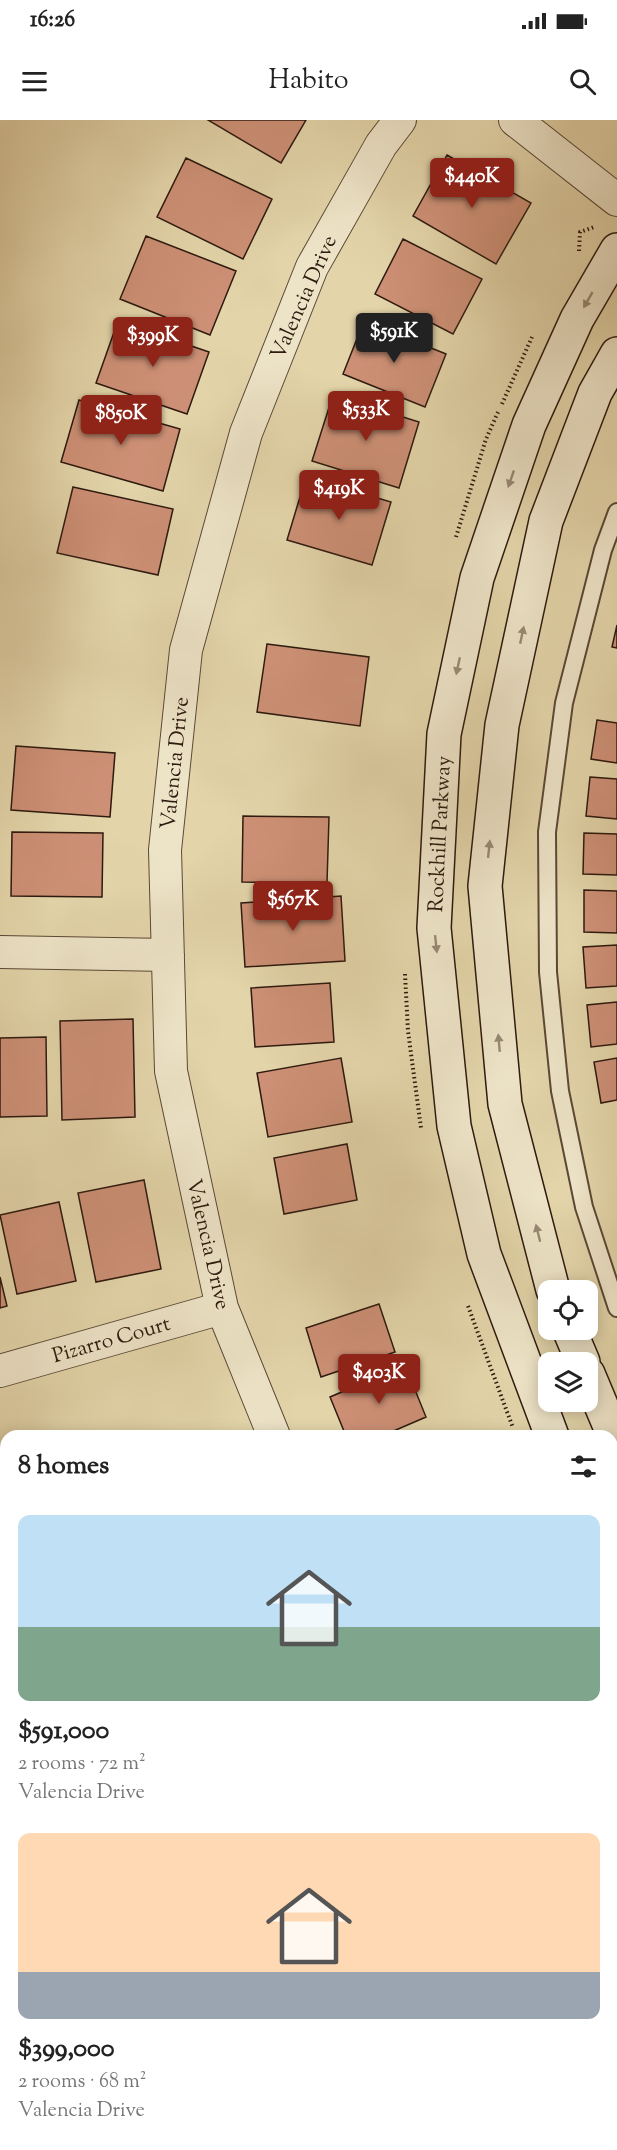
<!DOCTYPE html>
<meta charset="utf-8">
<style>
:root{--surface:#fff;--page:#f6f6f6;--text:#222;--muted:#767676;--accent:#8f2418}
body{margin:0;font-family:"Sorts Mill Goudy",serif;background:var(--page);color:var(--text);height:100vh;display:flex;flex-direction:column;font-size:22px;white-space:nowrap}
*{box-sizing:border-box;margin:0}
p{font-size:20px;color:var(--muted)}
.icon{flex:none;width:33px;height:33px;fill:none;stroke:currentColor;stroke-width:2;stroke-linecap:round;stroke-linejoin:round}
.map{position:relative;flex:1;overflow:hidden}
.details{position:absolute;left:0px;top:1310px;width:618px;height:722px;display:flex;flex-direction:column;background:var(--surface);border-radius:18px 18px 0 0;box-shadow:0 3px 15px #0003}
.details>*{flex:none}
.fabs{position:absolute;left:538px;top:1160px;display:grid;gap:12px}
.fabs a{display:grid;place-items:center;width:60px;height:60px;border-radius:12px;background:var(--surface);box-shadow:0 3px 15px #0003;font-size:30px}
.price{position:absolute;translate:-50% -51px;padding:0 14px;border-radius:6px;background:var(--accent);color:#fff;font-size:20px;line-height:39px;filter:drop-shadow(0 2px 3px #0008)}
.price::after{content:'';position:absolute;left:50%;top:36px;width:18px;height:14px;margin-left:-9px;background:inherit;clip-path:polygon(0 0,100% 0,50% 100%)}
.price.active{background:#222;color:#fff}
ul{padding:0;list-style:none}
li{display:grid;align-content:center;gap:12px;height:318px;padding:0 18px}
li span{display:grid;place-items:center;height:186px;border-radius:12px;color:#555}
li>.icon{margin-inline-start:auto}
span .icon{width:108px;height:108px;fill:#fffc;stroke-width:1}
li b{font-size:26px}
h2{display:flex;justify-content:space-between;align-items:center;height:72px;padding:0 18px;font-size:26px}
.status{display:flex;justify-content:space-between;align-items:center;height:42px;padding:0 30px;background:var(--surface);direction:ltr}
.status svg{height:16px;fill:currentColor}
header{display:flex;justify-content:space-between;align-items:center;height:78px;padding:0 18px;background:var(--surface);font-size:27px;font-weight:600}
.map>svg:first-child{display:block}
.building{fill:#cd9076;stroke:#2e1a0f;stroke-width:1.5}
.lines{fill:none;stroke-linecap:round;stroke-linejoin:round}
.lane-casing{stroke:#5b4836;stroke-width:20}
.street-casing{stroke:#5b4836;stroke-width:34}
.secondary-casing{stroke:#2e1a0f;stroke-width:36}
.path{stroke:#2e1a0f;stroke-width:4;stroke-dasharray:1.5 3;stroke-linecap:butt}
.lane{stroke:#ede3c7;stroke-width:16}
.street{stroke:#ede3c7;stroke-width:32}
.secondary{stroke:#ede3c7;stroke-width:33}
.oneway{fill:#978974}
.labels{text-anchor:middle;stroke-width:4.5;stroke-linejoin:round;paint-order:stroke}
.street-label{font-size:21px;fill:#2e1a0f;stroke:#ede3c7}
</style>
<div class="status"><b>16:26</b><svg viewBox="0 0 49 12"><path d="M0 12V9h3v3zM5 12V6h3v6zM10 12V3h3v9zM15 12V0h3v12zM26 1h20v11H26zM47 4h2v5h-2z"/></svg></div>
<header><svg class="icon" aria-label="menu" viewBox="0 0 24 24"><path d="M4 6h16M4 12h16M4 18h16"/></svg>Habito<svg class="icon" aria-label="search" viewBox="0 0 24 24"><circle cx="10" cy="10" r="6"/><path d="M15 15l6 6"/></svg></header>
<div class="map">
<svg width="617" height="2030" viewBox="0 0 617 2030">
<rect width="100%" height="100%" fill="#e3d4a9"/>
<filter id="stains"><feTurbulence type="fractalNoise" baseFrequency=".00333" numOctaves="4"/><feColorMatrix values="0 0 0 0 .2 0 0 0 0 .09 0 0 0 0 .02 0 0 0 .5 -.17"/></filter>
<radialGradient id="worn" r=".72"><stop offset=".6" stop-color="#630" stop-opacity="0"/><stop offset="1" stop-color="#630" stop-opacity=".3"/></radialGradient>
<path class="building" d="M208,0H306L281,43Z
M447,35L531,83L496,144L413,96Z
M186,38L272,79L243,139L157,97Z
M146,116L236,151L210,215L120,179Z
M403,119L482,159L453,214L375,174Z
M118,201L209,232L187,294L96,263Z
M364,201L446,234L425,287L343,254Z
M333,275L419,302L399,368L312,341Z
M79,280L180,309L163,371L61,342Z
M306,357L391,382L372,445L287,420Z
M73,367L173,389L158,455L57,433Z
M617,505V528L612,527Z
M267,524L369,537L360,606L257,592Z
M597,600L617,603V643L591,639Z
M16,626L115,633L110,697L11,690Z
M590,657L617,659V699L586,696Z
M243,696L329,697L327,763L242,762Z
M12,712L103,713L102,777L11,776Z
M584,713L617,714V755L583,754Z
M584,770L617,771V813L584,812Z
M341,776L345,841L245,847L241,783Z
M617,825V866L586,868L583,827Z
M330,863L334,922L255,927L251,868Z
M617,882V924L591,927L587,885Z
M133,899L135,997L62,1000L60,901Z
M46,917L47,996L0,997V918Z
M341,938L352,1002L268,1017L257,953Z
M617,938V980L601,983L594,942Z
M347,1024L357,1080L284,1094L274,1038Z
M144,1060L161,1149L96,1162L78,1073Z
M59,1082L76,1161L17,1174L0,1095Z
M0,1157L7,1186L0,1188Z
M379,1184L395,1232L321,1257L306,1208Z
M405,1245L426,1297L382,1316H346L330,1277Z
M6,1390V1451L0,1453V1392Z
M6,1468V1504L0,1490V1471Z
M0,1752L6,1765V1831L0,1834Z
M6,1874V1951L0,1954V1877Z
M6,1968V2000L0,1989V1971Z
M20,2025H41L32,2030H23Z
M66,2025H125L128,2030H57Z"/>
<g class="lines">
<defs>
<path id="lane" d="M617,392L603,430L564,583L547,712L548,852L560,971L584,1087L617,1188"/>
<path id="street" d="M515,0L617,80
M0,832L168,835
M0,1251L222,1188
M274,1316L222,1188L171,951L165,730L186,530L246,313L312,147L381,25L400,0
M0,1672L6,1683
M612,1976L617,1985
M201,2025L203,2030"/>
<path id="secondary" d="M553,1170L505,984L485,766L502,605L546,401L595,273L617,234
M569,1209L583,1242
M588,1254L617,1323
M552,1316L484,1134L454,1006L434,808L444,614L477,458L529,305L577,199L617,130
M612,1431L617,1440"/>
</defs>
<use href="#lane" class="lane-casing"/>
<use href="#street" class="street-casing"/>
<use href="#secondary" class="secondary-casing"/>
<path class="path" d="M579,131L580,112L594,107
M502,284L532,217
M456,417L486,319L499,290
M405,854L408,911L421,1008
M468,1186L513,1308
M612,1495L617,1503"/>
<use href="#lane" class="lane"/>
<use href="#street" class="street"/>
<use href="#secondary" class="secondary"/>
</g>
<defs><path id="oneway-solid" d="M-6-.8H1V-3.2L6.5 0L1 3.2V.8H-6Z" transform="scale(1.5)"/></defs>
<g class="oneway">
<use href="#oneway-solid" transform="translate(588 180) rotate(120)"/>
<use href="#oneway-solid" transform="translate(511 359) rotate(109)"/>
<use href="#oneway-solid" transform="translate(522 515) rotate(-78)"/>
<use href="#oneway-solid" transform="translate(458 546) rotate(102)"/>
<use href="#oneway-solid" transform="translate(489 729) rotate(-84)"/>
<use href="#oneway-solid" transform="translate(436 824) rotate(84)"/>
<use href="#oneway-solid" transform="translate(499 923) rotate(-95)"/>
<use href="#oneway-solid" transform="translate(538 1113) rotate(-104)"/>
</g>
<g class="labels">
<g class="street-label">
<text transform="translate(303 177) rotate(-66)" y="7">Valencia Drive</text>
<text transform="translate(174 643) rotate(-84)" y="7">Valencia Drive</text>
<text transform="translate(439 714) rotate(-87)" y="7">Rockhill Parkway</text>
<text transform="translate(209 1124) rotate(77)" y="7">Valencia Drive</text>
<text transform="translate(111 1219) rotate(-16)" y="7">Pizarro Court</text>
</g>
</g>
<rect width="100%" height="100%" filter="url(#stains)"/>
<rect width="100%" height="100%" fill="url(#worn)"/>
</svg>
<div class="fabs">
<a><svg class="icon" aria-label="locate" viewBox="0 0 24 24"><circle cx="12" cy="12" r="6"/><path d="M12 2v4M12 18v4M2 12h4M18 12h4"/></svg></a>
<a><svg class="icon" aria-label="layers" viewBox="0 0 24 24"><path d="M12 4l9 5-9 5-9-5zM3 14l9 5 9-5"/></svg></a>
</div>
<b class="price" style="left:472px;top:89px">$440K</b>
<b class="price active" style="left:394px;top:244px">$591K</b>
<b class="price" style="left:153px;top:248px">$399K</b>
<b class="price" style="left:366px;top:322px">$533K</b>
<b class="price" style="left:121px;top:326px">$850K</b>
<b class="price" style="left:339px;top:401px">$419K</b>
<b class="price" style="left:293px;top:812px">$567K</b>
<b class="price" style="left:379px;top:1285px">$403K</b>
<section class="details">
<h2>8 homes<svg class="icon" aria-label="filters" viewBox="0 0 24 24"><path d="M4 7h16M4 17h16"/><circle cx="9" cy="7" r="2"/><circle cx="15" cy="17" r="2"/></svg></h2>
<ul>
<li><span style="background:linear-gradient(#bfe0f5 60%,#7fa58c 0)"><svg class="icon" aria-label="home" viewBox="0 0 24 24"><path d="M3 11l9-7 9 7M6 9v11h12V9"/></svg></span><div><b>$591,000</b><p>2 rooms · 72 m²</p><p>Valencia Drive</p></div></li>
<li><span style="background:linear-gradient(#ffd9b3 75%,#9aa5b1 0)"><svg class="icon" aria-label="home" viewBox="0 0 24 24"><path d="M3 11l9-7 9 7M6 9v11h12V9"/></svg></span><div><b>$399,000</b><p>2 rooms · 68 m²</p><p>Valencia Drive</p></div></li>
</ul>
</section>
</div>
